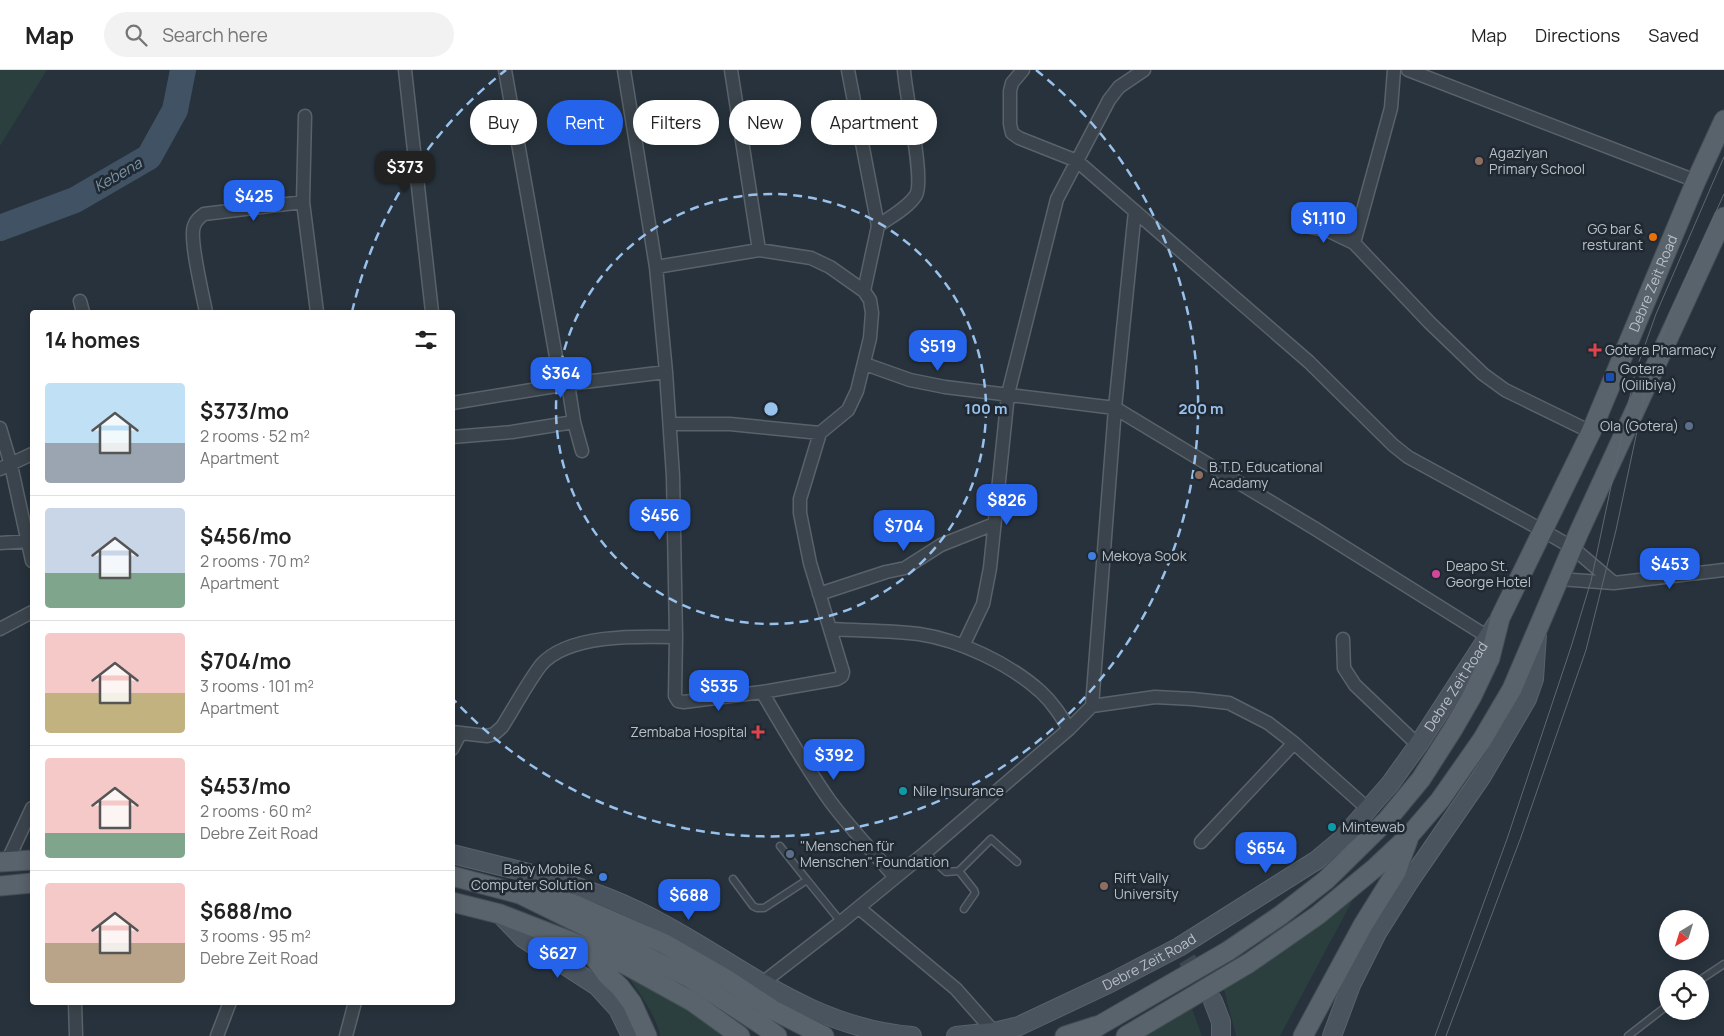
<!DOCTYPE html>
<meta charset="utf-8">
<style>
:root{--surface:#fff;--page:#f2f2f2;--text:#222;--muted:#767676;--line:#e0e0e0;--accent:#2563eb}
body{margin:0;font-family:Manrope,sans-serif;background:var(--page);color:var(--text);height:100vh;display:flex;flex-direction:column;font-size:19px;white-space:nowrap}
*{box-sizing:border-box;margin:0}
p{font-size:16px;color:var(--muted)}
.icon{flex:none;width:28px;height:28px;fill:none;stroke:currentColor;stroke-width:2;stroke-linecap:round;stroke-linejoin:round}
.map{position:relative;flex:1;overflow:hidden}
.drawer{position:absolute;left:30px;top:240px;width:425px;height:695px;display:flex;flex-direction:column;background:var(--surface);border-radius:5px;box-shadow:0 2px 12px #0003}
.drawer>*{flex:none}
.hud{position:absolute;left:470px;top:30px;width:475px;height:45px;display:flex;gap:10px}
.needle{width:32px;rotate:218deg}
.tools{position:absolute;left:1659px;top:840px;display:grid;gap:10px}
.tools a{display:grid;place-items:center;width:50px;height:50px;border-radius:50%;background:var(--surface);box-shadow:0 2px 12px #0003;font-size:25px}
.price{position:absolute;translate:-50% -42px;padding:0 11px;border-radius:10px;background:var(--accent);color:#fff;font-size:16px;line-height:32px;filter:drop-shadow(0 1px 2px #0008)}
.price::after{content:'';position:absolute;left:50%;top:30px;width:15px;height:11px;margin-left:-8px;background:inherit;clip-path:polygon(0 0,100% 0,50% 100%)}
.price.current{background:#222;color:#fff}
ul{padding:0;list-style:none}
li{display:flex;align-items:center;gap:15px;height:125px;padding:0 15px}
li+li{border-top:1px solid var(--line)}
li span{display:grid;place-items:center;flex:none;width:140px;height:100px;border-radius:5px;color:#555}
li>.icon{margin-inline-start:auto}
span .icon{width:60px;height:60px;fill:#fffc;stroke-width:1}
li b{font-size:21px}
h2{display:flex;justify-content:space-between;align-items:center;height:60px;padding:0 15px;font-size:21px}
.tag{padding:0 18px;border-radius:22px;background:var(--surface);box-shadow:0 2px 12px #0003;font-size:18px;line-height:45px}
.tag.current{background:var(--accent);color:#fff}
header{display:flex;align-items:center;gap:30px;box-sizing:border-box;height:70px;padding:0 25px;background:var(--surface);border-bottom:1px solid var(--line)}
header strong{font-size:24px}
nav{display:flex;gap:28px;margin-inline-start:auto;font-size:18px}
.search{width:350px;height:45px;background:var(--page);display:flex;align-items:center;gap:12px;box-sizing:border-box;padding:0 18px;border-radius:28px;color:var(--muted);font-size:19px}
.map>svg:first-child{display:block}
.green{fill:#2a3f3e}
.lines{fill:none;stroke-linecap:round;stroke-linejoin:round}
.river{stroke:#405263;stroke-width:26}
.secondary-tunnel{stroke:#3d4751;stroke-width:18;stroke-dasharray:18 9;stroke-linecap:butt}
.lane-casing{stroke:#59626a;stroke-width:9}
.street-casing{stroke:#59626a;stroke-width:15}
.secondary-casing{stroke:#59626a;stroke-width:20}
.primary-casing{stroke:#444d55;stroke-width:21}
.lane{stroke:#3b444c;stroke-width:6}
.street{stroke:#3b444c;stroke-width:12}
.secondary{stroke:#4a545f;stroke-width:18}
.primary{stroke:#59636c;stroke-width:19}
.tram{stroke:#5e6873;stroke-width:1}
.ring{fill:none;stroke:#98c1ec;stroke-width:2.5;stroke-dasharray:9 6}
.education-dot{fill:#8d6e63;stroke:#202931;stroke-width:2}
.food-dot{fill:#e8710a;stroke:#202931;stroke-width:2}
.health-dot{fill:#e0444e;stroke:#202931;stroke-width:2}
.transit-dot{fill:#1a4fb4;stroke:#202931;stroke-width:2}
.service-dot{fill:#5c6f8a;stroke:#202931;stroke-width:2}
.shop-dot{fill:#3f7fe0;stroke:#202931;stroke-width:2}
.hotel-dot{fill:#d1479c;stroke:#202931;stroke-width:2}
.culture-dot{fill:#0f9aa8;stroke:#202931;stroke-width:2}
.labels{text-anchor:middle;stroke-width:5;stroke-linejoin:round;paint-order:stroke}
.poi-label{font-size:14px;fill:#b7bfc7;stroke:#202931;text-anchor:start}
.street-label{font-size:14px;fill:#b7bfc7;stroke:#202931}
.water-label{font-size:15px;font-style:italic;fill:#7c93a7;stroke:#202931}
.centre{fill:#98c1ec;stroke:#202931;stroke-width:2.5}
.ring-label{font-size:15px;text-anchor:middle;font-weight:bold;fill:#98c1ec;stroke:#202931;stroke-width:5;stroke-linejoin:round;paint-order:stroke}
</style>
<header>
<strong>Map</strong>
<div class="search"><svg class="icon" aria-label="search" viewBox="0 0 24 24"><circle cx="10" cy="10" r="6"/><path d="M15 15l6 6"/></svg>Search here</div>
<nav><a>Map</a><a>Directions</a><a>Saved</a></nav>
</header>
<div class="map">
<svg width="1724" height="966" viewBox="0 0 1724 966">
<rect width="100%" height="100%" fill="#27323c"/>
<path class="green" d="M0,0H47L0,76Z
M1357,822L1280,966H1236L1223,916Z
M622,898L733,966H660C658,947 634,915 622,898Z
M1190,933L1202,966H1132Z"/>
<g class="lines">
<path class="river" d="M0,158L75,130L149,87L175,40L183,0"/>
<path class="secondary-tunnel" d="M1187,889L1212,930"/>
<defs>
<path id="lane" d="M780,776L807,810
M925,783L946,802L959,801
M733,809L753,836L757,838H764L807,810L841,852
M964,839L975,823L974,820L959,801L991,769L1017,792
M1700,910L1724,894
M1628,966L1668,935"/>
<path id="street" d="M405,0L432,242
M505,0L561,315
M624,0L656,197L666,302L673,406L676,567L675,626L678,631L684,632L762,622L837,609L842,606L843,602L810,493L800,443V429L820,363L848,340L857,321L870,268L872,243L870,230L864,221L830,197L811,188L759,180L656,197
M731,0L759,180
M848,0L878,156L864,221
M1023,0L1012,13L1010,21V54L1012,63L1019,68L1077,91L1309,292L1393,375L1408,387L1542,460L1573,478L1614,513
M1408,0L1696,111
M305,46L303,132L317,242
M1301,155L1329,161L1354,173L1430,253L1483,304L1505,320L1591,362
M878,156C890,147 908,138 916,125C925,109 905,23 904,0
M1354,173L1391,38L1394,0
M80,231L83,242
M206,242C203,226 189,169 194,156C196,150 199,148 204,144L303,132
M865,294L910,310L945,317L1115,338L1314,458L1488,567
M452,333L568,314L666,302
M574,352L582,381
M670,354H730L820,363
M0,358L11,395L32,491
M452,367L512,362L574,352L568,314
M0,399L32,384
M0,473L29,471
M1559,509L1614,513L1724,500
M819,524L886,502L905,498L941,475L994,454
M0,559L32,542
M831,559C860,561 890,560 919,564C960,570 1010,594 1041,622C1053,633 1061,646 1069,659
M1343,569L1344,598L1355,615L1418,675
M963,576L983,534L990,498L1008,324L1057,129L1109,30L1119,17L1144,0
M762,622C784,659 805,696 830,731C850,758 873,782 895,807
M1092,636L1115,338L1135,141
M452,662L487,666L494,664L502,657C514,638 528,612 541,595C568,564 637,566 676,567
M452,679L460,664
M1201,772L1294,673
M7,792L32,738
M859,838L956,919L994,962
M761,914L841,852L925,783L1069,659L1092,636L1155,627L1193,629L1229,633L1268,653L1294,673L1368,739
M75,932L76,966
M217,966L230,932
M346,966L355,932"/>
<g id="secondary">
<path d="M452,784C515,800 582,813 640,842C733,887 803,957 912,966"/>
<path d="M500,844L523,868L597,916L618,939L631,966"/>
<path d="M1213,931L1221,952V966"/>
<path id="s1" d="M956,966L994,962L1019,956L1110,913L1179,877L1317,790L1341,770L1390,714L1418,675L1497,553"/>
<path d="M1332,966L1351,915L1377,863L1411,809L1482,706L1527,629L1534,609L1537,564"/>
</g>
<g id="primary">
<path d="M0,792L32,790"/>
<path d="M452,806L520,824L690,908L762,955L777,966"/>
<path d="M0,816L32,813"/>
<path d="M540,826L573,834L665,874L726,909L773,940L824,966"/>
<path d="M452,832L500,844L588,878L628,896L693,932L740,966"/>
<path d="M588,879L607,905L620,917L632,933L647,966"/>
<path d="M1065,966L1096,956"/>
<path id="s2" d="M1084,966L1100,955L1228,881L1281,845L1326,810L1387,750L1421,709L1453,659L1472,626L1490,588L1500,548L1591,362L1696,111L1724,50"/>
<path d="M1126,966L1249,893L1318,845L1376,797L1409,766L1440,730L1482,670L1512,619L1579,462L1724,147"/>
<path d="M1303,966L1363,855L1396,802L1408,770"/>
</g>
</defs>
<use href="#lane" class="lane-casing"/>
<use href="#street" class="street-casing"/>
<use href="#secondary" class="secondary-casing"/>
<use href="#primary" class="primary-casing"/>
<use href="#lane" class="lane"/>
<use href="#street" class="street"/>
<use href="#secondary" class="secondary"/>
<use href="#primary" class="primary"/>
<path class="tram" d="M1435,966L1507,769L1571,577L1591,511L1635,303L1656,244L1724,87
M1446,966L1521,767L1586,580L1616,460L1649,305L1669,245L1724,124"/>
</g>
<g class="ring">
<circle cx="771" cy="339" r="215"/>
<path d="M352 242A430 430 0 0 1 506 0M1036 0A430 430 0 1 1 454 630"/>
</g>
<g class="education-dot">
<circle cx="1479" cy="91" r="5"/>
<circle cx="1199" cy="405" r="5"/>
<circle cx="1104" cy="816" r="5"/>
</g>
<circle class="food-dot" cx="1653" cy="167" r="5"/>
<g class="health-dot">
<path d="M1592.5 272.5h5v5h5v5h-5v5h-5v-5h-5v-5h5z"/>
<path d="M755.5 654.5h5v5h5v5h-5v5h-5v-5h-5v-5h5z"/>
</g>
<rect class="transit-dot" x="1605" y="302" width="10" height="10" rx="2.5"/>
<g class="service-dot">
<circle cx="1689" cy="356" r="5"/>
<circle cx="790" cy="784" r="5"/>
</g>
<g class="shop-dot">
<circle cx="1092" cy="486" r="5"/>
<circle cx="603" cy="807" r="5"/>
</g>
<circle class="hotel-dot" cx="1436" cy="504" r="5"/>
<g class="culture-dot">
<circle cx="903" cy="721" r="5"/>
<circle cx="1332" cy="757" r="5"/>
</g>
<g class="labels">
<g class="poi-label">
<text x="1489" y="88">Agaziyan<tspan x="1489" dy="16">Primary School</tspan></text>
<text x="1643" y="164" text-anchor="end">GG bar &amp;<tspan x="1643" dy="16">resturant</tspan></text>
<text x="1605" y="285">Gotera Pharmacy</text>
<text x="1620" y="304">Gotera<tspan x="1620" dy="16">(Oilibiya)</tspan></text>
<text x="1679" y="361" text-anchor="end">Ola (Gotera)</text>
<text x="1209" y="402">B.T.D. Educational<tspan x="1209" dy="16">Acadamy</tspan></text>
<text x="1102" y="491">Mekoya Sook</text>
<text x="1446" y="501">Deapo St.<tspan x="1446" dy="16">George Hotel</tspan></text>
<text x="747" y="667" text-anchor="end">Zembaba Hospital</text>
<text x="913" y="726">Nile Insurance</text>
<text x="1342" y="762">Mintewab</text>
<text x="800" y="781">"Menschen für<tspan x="800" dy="16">Menschen" Foundation</tspan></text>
<text x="593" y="804" text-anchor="end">Baby Mobile &amp;<tspan x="593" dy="16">Computer Solution</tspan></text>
<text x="1114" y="813">Rift Vally<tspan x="1114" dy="16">University</tspan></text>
</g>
<g class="street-label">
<text dy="5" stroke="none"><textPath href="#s2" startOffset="976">Debre Zeit Road</textPath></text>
<text dy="5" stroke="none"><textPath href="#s1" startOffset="629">Debre Zeit Road</textPath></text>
<text dy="5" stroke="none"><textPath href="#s1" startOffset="209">Debre Zeit Road</textPath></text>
</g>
<g class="water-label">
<text transform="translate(118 105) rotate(-30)" y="5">Kebena</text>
</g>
</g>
<circle cx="771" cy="339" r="8" class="centre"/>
<g class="ring-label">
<text x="986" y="344">100 m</text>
<text x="1201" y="344">200 m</text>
</g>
</svg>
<div class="tools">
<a><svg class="needle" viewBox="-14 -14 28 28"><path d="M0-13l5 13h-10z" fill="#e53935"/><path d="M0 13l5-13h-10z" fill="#767676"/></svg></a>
<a><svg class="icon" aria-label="locate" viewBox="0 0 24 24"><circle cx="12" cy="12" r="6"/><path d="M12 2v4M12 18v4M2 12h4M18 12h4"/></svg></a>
</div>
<b class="price current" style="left:405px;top:123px">$373</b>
<b class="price" style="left:254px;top:152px">$425</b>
<b class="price" style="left:1324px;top:174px">$1,110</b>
<b class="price" style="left:938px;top:302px">$519</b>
<b class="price" style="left:561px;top:329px">$364</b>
<b class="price" style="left:1007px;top:456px">$826</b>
<b class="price" style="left:660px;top:471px">$456</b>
<b class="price" style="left:904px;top:482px">$704</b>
<b class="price" style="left:1670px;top:520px">$453</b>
<b class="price" style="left:719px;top:642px">$535</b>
<b class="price" style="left:834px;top:711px">$392</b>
<b class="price" style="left:1266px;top:804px">$654</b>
<b class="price" style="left:689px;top:851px">$688</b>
<b class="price" style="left:558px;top:909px">$627</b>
<div class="hud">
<a class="tag">Buy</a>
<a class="tag current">Rent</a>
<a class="tag">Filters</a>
<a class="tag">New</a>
<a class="tag">Apartment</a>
</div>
<section class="drawer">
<h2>14 homes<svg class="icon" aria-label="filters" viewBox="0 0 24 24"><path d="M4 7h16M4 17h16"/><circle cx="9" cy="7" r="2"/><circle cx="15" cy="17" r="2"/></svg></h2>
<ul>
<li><span style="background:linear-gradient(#bfe0f5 60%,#9aa5b1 0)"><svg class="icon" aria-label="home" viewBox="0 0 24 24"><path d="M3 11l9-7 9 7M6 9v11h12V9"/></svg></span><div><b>$373/mo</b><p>2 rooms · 52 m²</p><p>Apartment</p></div></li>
<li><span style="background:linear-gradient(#c9d6e8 65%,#7fa58c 0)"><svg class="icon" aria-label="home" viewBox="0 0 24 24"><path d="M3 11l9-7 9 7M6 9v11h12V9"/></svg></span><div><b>$456/mo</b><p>2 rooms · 70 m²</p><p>Apartment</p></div></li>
<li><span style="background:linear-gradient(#f6c9c9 60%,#c2b280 0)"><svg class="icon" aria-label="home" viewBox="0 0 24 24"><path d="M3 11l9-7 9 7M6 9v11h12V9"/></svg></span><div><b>$704/mo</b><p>3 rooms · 101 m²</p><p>Apartment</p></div></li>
<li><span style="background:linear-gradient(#f6c9c9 75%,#7fa58c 0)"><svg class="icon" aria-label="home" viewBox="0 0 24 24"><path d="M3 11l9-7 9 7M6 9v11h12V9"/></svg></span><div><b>$453/mo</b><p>2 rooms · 60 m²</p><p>Debre Zeit Road</p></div></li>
<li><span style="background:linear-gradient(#f6c9c9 60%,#b9a48a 0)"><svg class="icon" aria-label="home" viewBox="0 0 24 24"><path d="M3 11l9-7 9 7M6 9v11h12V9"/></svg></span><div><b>$688/mo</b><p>3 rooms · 95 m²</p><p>Debre Zeit Road</p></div></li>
</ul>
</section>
</div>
